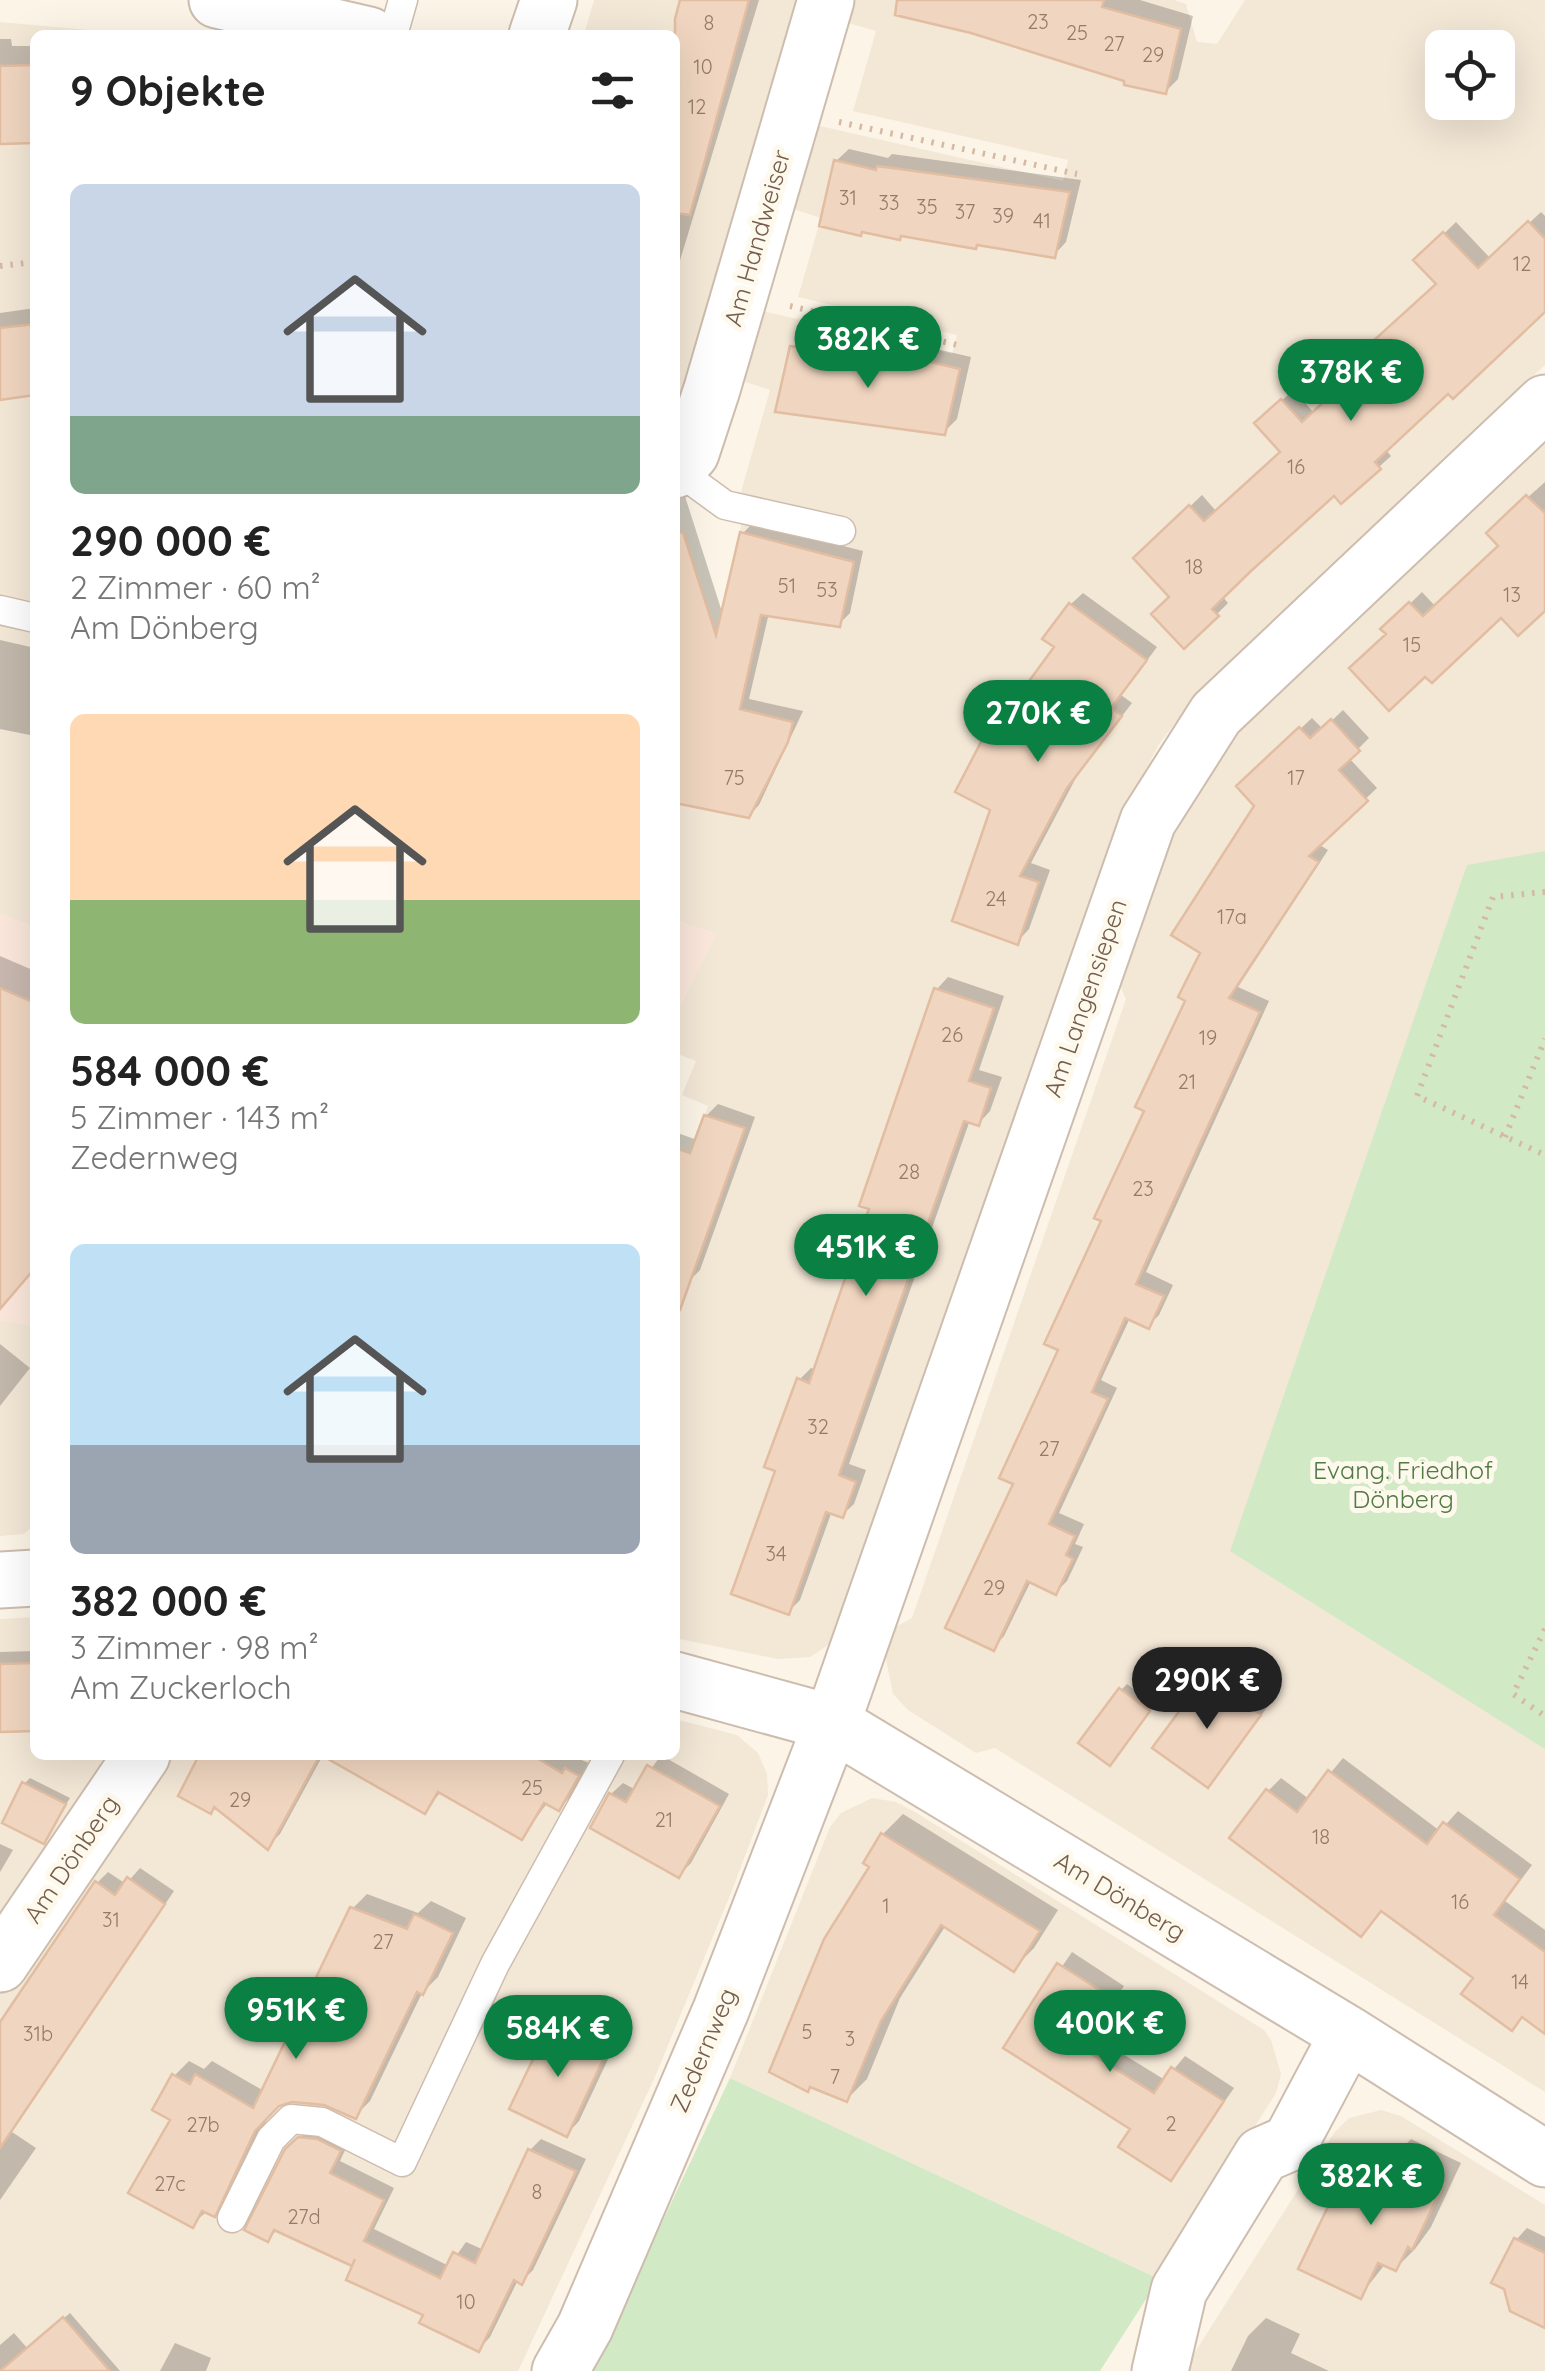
<!DOCTYPE html>
<html lang="de">
<meta charset="utf-8">
<style>
:root{--surface:#fff;--page:#f6f6f6;--text:#222;--muted:#767676;--accent:#0b8043}
body{margin:0;font-family:Quicksand,sans-serif;background:var(--page);color:var(--text);height:100vh;display:flex;flex-direction:column;font-size:38px;white-space:nowrap}
*{box-sizing:border-box;margin:0}
p{font-size:32px;color:var(--muted)}
.icon{flex:none;width:55px;height:55px;fill:none;stroke:currentColor;stroke-width:2;stroke-linecap:round;stroke-linejoin:round}
.map{position:relative;flex:1;overflow:hidden}
.panel{position:absolute;left:30px;top:30px;width:650px;height:1730px;display:flex;flex-direction:column;background:var(--surface);border-radius:15px;box-shadow:0 10px 40px #0002}
.panel>*{flex:none}
.buttons{position:absolute;left:1425px;top:30px;display:grid;gap:20px}
.buttons a{display:grid;place-items:center;width:90px;height:90px;border-radius:15px;background:var(--surface);box-shadow:0 10px 40px #0002;font-size:50px}
.price{position:absolute;translate:-50% -85px;padding:0 22px;border-radius:35px;background:var(--accent);color:#fff;font-size:32px;line-height:65px;filter:drop-shadow(0 2px 5px #0008)}
.price::after{content:'';position:absolute;left:50%;top:60px;width:30px;height:22px;margin-left:-15px;background:inherit;clip-path:polygon(0 0,100% 0,50% 100%)}
.price.current{background:#222;color:#fff}
ul{padding:0;list-style:none}
li{display:grid;align-content:center;gap:20px;height:530px;padding:0 40px}
li span{display:grid;place-items:center;height:310px;border-radius:15px;color:#555}
li>.icon{margin-inline-start:auto}
span .icon{width:180px;height:180px;fill:#fffc;stroke-width:1}
li b{font-size:42px}
h2{display:flex;justify-content:space-between;align-items:center;height:120px;padding:0 40px;font-size:42px}
.map>svg:first-child{display:block}
.residential{fill:#f3e7d6;fill-rule:evenodd}
.commercial{fill:#fbe7db}
.green{fill:#d2e9c6}
.shadow{fill:#0003}
.building{fill:#f0d6c0;stroke:#e2bda1;stroke-width:2.5}
.lines{fill:none;stroke-linecap:round;stroke-linejoin:round}
.lane-casing{stroke:#cdbdae;stroke-width:31}
.street-casing{stroke:#cdbdae;stroke-width:59}
.path{stroke:#d5b9a3;stroke-width:6;stroke-dasharray:2.5 8;stroke-linecap:butt}
.lane{stroke:#fff;stroke-width:28}
.street{stroke:#fff;stroke-width:55}
.labels{text-anchor:middle;stroke-width:10;stroke-linejoin:round;paint-order:stroke}
.number-label{font-size:20px;fill:#947b69}
.street-label{font-size:25px;fill:#755d4c;stroke:#fef9ed}
.park-label{font-size:25px;fill:#517a44;stroke:#fef9ed}
</style>
<div class="map">
<svg width="1545" height="2371" viewBox="0 0 1545 2371">
<rect width="100%" height="100%" fill="#fcf5e7"/>
<path class="residential" d="M594,0H797L675,412V35H584Z
M847,0H1174L1186,4L1197,42L1217,44L1245,0H1545V365L1205,685L1159,744L1124,812L843,1623L828,1645L810,1657L778,1659L675,1638V1149L690,1153L708,1106L682,1095L696,1061L675,1053V1015L716,934L675,920V694L703,699L747,499L741,492L770,390L737,379L758,310L952,354L957,335L798,297L821,218L787,207L811,124L1063,181L1068,160L853,111L876,31L841,21ZM1442,48H1498V102H1442Z
M0,22L145,35H35V927L0,914Z
M1545,436V2092L995,1748L976,1753L908,1710L893,1694L885,1654L894,1628L912,1618L1126,999L1118,982L1173,826L1226,738Z
M0,1320L35,1326V1524L24,1534L0,1536Z
M35,1617V1755H675V1719L737,1735L758,1753L767,1774L768,1795L731,1893L654,2079L518,2371H0V1619Z
M872,1798L896,1802L915,1812L1264,2030L1271,2040L1281,2074L1276,2093L1159,2279L730,2078L830,1827L841,1813Z
M1381,2110L1401,2116L1545,2205V2371H1183L1334,2133L1349,2118Z"/>
<path class="commercial" d="M0,914L35,927V1326L0,1320Z
M675,920L716,934L675,1015Z"/>
<path class="green" d="M1545,851V1749L1230,1551L1467,865Z
M730,2078L1159,2279L1100,2371H592Z"/>
<path class="shadow" d="M682,0H759L675,277L673,35Z
M897,0H1140L1193,16L1178,79L1166,91L895,9Z
M0,39H11L12,46H35V151L32,141L0,142Z
M849,149L888,158L892,154L1081,180L1066,242L1054,255L836,161Z
M1541,212L1545,216V309L1385,449L1391,456L1341,501L1334,493L1222,596L1228,603L1217,614L1172,597L1136,558L1202,495L1216,511L1283,451L1268,412L1294,390L1314,413L1383,350L1439,283L1417,260L1456,222L1491,259Z
M35,308V393L0,398V313Z
M805,335L886,348L890,343L928,352L932,348L971,357L957,419L944,432L793,348Z
M1545,482V607L1389,633L1384,629L1422,592L1436,607L1501,546L1500,522Z
M675,487L683,490L723,615L742,534L753,523L863,551L850,613L839,624L769,613L749,699L803,711L759,805L748,816L675,804Z
M1083,593L1157,647L1121,695L1132,703L1079,772L1031,863L1050,870L1029,929L1017,942L993,809L995,721L1011,710L1058,646L1070,605Z
M0,640L35,648V736L0,729Z
M1343,710L1369,738L1349,758L1377,788L1318,844L1328,850L1238,987L1269,1001L1146,1272L1173,1285L1159,1315L1148,1326L1130,1318L1101,1380L1117,1388L1059,1513L1084,1524L1075,1544L1083,1547L1067,1581L1056,1592L1031,1581L1004,1636L993,1648L1016,1483L1105,1220L1258,806L1239,786L1312,718L1323,729Z
M0,956L35,971V1268L8,1296L0,1288Z
M948,977L1004,996L979,1070L1002,1077L990,1111L979,1123L970,1120L849,1464L866,1470L854,1504L842,1515L832,1511L800,1600L788,1612L779,1469L799,1380L811,1368L816,1370L872,1208L937,989Z
M718,1104L755,1117L700,1270L688,1282L675,1278V1132L697,1140L706,1116Z
M0,1344L30,1368L0,1406Z
M35,1651V1729L0,1730V1652Z
M1220,1664L1272,1701L1208,1785V1676Z
M1127,1684L1154,1705L1115,1757L1121,1690Z
M202,1755H323L280,1834L268,1846L216,1805Z
M372,1755H569L589,1763L571,1796L559,1808L548,1802L522,1837L442,1791L424,1811Z
M661,1755L729,1794L691,1863L679,1875L611,1794L623,1783L636,1790Z
M1343,1758L1440,1831L1458,1811L1532,1865L1505,1901L1545,1930V2031L1524,2016L1511,2028L1476,1978L1383,1909L1361,1933L1268,1791L1281,1778L1309,1799Z
M30,1778L70,1798L43,1841L24,1784Z
M903,1814L1058,1910L1034,1948L1013,1969L946,1925L900,1998L867,2079L847,2099L872,1866L883,1834Z
M0,1844L13,1850L0,1872Z
M140,1868L174,1891L12,2132L36,2148L0,2200V2026L97,1883L108,1872L126,1884Z
M367,1894L418,1913L431,1901L466,1918L438,1977L422,1993L370,2101L355,2116L324,2102L292,2099L279,2104L270,2113L229,2199L214,2214L207,2211L192,2225L173,2119L174,2076L189,2061L204,2069L212,2061L264,2091L352,1909Z
M1072,1952L1124,1986L1092,2035L1165,2080L1185,2056L1234,2088L1171,2178L1134,2128L1007,2047Z
M565,2013L618,2038L579,2121L567,2134L552,2026Z
M311,2127L350,2139L340,2161L394,2188L374,2229L449,2266L466,2242L484,2250L530,2150L541,2139L586,2159L533,2270L521,2282L518,2280L490,2337L479,2349L426,2314L359,2255L351,2263L278,2229L268,2239L287,2151Z
M1411,2139L1461,2163L1431,2227L1415,2249L1396,2268L1386,2263L1360,2296L1340,2187L1359,2168L1382,2179L1392,2158Z
M1527,2228L1545,2237V2321L1516,2240Z
M70,2313L120,2371H0V2345L14,2333L28,2349Z
M1266,2318L1300,2334L1291,2353L1329,2371H1231L1248,2336Z
M175,2343L211,2358L206,2371H160Z"/>
<path class="building" d="M680,0H749L690,215L675,213V19Z
M897,0H1104L1102,7L1181,29L1166,94L1124,85V81L971,33L895,15Z
M35,65V143L0,144V66Z
M834,160L876,170L877,166L1070,192L1055,258L977,245L976,249L901,236L900,240L862,232L861,236L819,226Z
M1528,221L1545,239V312L1453,399L1448,394L1375,462L1381,469L1341,504L1334,496L1251,571L1212,609L1219,616L1184,649L1151,614L1169,597L1133,558L1189,505L1204,521L1280,452L1254,423L1281,399L1302,422L1380,350L1372,342L1436,284L1413,260L1443,232L1478,268Z
M35,324V395L0,400V328Z
M790,346L874,360L875,355L916,364L917,359L960,369L945,435L775,412Z
M1526,495L1545,513V611L1518,636L1501,618L1432,683L1425,677L1389,711L1349,668L1386,634L1380,629L1409,602L1423,616L1498,546L1486,533Z
M683,532L716,635L740,532L854,562L840,627L761,615L740,709L793,722L788,742L749,818L675,803V533Z
M1069,603L1147,660L1111,708L1122,716L1067,788L1020,876L1039,882L1018,945L952,921L990,810L955,792L993,719L999,722L1054,647L1042,639Z
M1331,719L1360,751L1339,770L1368,801L1309,856L1319,862L1229,998L1260,1012L1136,1284L1164,1296L1149,1329L1125,1318L1092,1392L1108,1399L1049,1524L1075,1536L1066,1555L1073,1559L1056,1595L1027,1581L994,1651L945,1628L1013,1484L999,1478L1058,1350L1044,1344L1101,1221L1094,1218L1144,1111L1135,1107L1185,1001L1178,997L1200,953L1171,935L1254,806L1236,786L1299,727L1310,738Z
M0,988L35,1003V1268L0,1309Z
M934,988L994,1008L969,1081L991,1088L979,1126L964,1121L839,1475L856,1482L843,1518L826,1512L789,1615L731,1594L775,1471L764,1467L797,1378L809,1383L869,1209L859,1206Z
M704,1115L745,1128L680,1310L675,1309V1148L690,1153Z
M35,1663V1731L0,1732V1664Z
M1206,1675L1261,1715L1208,1788L1152,1748Z
M1119,1688L1150,1711L1110,1766L1078,1743Z
M199,1755H320L268,1850L214,1807L211,1814L178,1796Z
M321,1755H532L562,1773L565,1768L579,1776L559,1811L544,1803L522,1840L438,1792L425,1814Z
M647,1765L720,1806L679,1878L590,1828L609,1793L626,1802Z
M1328,1770L1427,1844L1443,1822L1520,1879L1494,1915L1545,1952V2034L1522,2017L1512,2031L1461,1994L1473,1978L1381,1911L1361,1937L1229,1838L1266,1789L1297,1812Z
M22,1782L66,1804L44,1844L2,1823Z
M881,1833L1040,1931L1014,1972L941,1925L881,2021L847,2102L810,2087L808,2092L769,2072L824,1939L869,1867L863,1863Z
M127,1877L165,1904L0,2148V2022L95,1881L115,1895Z
M350,1907L407,1929L414,1914L453,1933L423,1995L417,1992L356,2119L324,2105L292,2102L279,2106L255,2131L215,2217L202,2211L193,2228L128,2193L170,2120L152,2110L172,2074L190,2084L195,2074L253,2108Z
M1057,1963L1114,1999L1082,2048L1154,2093L1171,2067L1224,2101L1171,2181L1118,2147L1130,2129L1003,2048Z
M550,2024L607,2051L567,2137L509,2109Z
M298,2137L317,2139L341,2151L330,2173L384,2200L364,2241L440,2278L453,2252L475,2263L528,2149L576,2171L522,2285L514,2280L479,2352L419,2323L423,2315L346,2280L355,2259L352,2266L274,2230L268,2242L244,2230L285,2149Z
M1390,2157L1444,2183L1412,2250L1408,2247L1396,2271L1378,2263L1361,2299L1298,2269L1338,2186L1369,2200Z
M1514,2238L1545,2253V2328L1510,2311L1504,2289L1491,2283Z
M63,2317L110,2371H0Z"/>
<g class="lines">
<defs>
<path id="lane" d="M393,35L403,0
M677,470L725,505L841,531
M0,610L35,618
M232,2218L271,2139L291,2119L322,2122L402,2162L495,1964L610,1755"/>
<path id="street" d="M217,0L369,35
M537,35L549,0
M675,470L691,453L712,389L826,0
M0,1580L35,1578
M675,1680L832,1723L1348,2034L1545,2159
M0,1964L142,1755
M560,2371L585,2327L721,2010L832,1723L1148,821L1216,714L1545,403
M1160,2371L1179,2290L1262,2155L1290,2143L1348,2034"/>
</defs>
<use href="#lane" class="lane-casing"/>
<use href="#street" class="street-casing"/>
<path class="path" d="M839,122L1077,174
M0,266L35,262
M790,306L962,346
M1545,892L1493,897L1417,1096L1545,1155
M1505,1137L1545,1039
M1545,1629L1513,1694L1545,1716"/>
<use href="#lane" class="lane"/>
<use href="#street" class="street"/>
</g>
<g class="labels">
<g class="number-label">
<text x="1038" y="29">23</text>
<text x="709" y="30">8</text>
<text x="1077" y="40">25</text>
<text x="1114" y="51">27</text>
<text x="1153" y="62">29</text>
<text x="703" y="74">10</text>
<text x="697" y="114">12</text>
<text x="848" y="205">31</text>
<text x="889" y="210">33</text>
<text x="927" y="214">35</text>
<text x="965" y="219">37</text>
<text x="1003" y="223">39</text>
<text x="1042" y="228">41</text>
<text x="1522" y="271">12</text>
<text x="1296" y="474">16</text>
<text x="1194" y="574">18</text>
<text x="787" y="593">51</text>
<text x="827" y="597">53</text>
<text x="1512" y="602">13</text>
<text x="1412" y="652">15</text>
<text x="734" y="785">75</text>
<text x="1296" y="785">17</text>
<text x="996" y="906">24</text>
<text x="1232" y="924">17a</text>
<text x="952" y="1042">26</text>
<text x="1208" y="1045">19</text>
<text x="1187" y="1089">21</text>
<text x="909" y="1179">28</text>
<text x="1143" y="1196">23</text>
<text x="818" y="1434">32</text>
<text x="1049" y="1456">27</text>
<text x="776" y="1561">34</text>
<text x="994" y="1595">29</text>
<text x="532" y="1795">25</text>
<text x="240" y="1807">29</text>
<text x="664" y="1827">21</text>
<text x="1321" y="1844">18</text>
<text x="1460" y="1909">16</text>
<text x="886" y="1913">1</text>
<text x="111" y="1927">31</text>
<text x="383" y="1949">27</text>
<text x="1520" y="1989">14</text>
<text x="807" y="2039">5</text>
<text x="38" y="2041">31b</text>
<text x="850" y="2046">3</text>
<text x="835" y="2084">7</text>
<text x="1171" y="2131">2</text>
<text x="203" y="2132">27b</text>
<text x="170" y="2191">27c</text>
<text x="537" y="2199">8</text>
<text x="304" y="2224">27d</text>
<text x="466" y="2309">10</text>
</g>
<g class="street-label">
<text transform="translate(757 238) rotate(-74)" y="9">Am Handweiser</text>
<text transform="translate(1085 998) rotate(-71)" y="9">Am Langensiepen</text>
<text transform="translate(71 1859) rotate(-56)" y="9">Am Dönberg</text>
<text transform="translate(1120 1896) rotate(31)" y="9">Am Dönberg</text>
<text transform="translate(703 2050) rotate(-67)" y="9">Zedernweg</text>
</g>
<g class="park-label">
<text x="1403" y="1479">Evang. Friedhof<tspan x="1403" dy="29">Dönberg</tspan></text>
</g>
</g>
</svg>
<div class="buttons">
<a><svg class="icon" aria-label="locate" viewBox="0 0 24 24"><circle cx="12" cy="12" r="6"/><path d="M12 2v4M12 18v4M2 12h4M18 12h4"/></svg></a>
</div>
<b class="price" style="left:868px;top:391px">382K €</b>
<b class="price" style="left:1351px;top:424px">378K €</b>
<b class="price" style="left:1038px;top:765px">270K €</b>
<b class="price" style="left:866px;top:1299px">451K €</b>
<b class="price current" style="left:1207px;top:1732px">290K €</b>
<b class="price" style="left:296px;top:2062px">951K €</b>
<b class="price" style="left:1110px;top:2075px">400K €</b>
<b class="price" style="left:558px;top:2080px">584K €</b>
<b class="price" style="left:1371px;top:2228px">382K €</b>
<section class="panel">
<h2>9 Objekte<svg class="icon" aria-label="filters" viewBox="0 0 24 24"><path d="M4 7h16M4 17h16"/><circle cx="9" cy="7" r="2"/><circle cx="15" cy="17" r="2"/></svg></h2>
<ul>
<li><span style="background:linear-gradient(#c9d6e8 75%,#7fa58c 0)"><svg class="icon" aria-label="home" viewBox="0 0 24 24"><path d="M3 11l9-7 9 7M6 9v11h12V9"/></svg></span><div><b>290 000 €</b><p>2 Zimmer · 60 m²</p><p>Am Dönberg</p></div></li>
<li><span style="background:linear-gradient(#ffd9b3 60%,#8fb573 0)"><svg class="icon" aria-label="home" viewBox="0 0 24 24"><path d="M3 11l9-7 9 7M6 9v11h12V9"/></svg></span><div><b>584 000 €</b><p>5 Zimmer · 143 m²</p><p>Zedernweg</p></div></li>
<li><span style="background:linear-gradient(#bfe0f5 65%,#9aa5b1 0)"><svg class="icon" aria-label="home" viewBox="0 0 24 24"><path d="M3 11l9-7 9 7M6 9v11h12V9"/></svg></span><div><b>382 000 €</b><p>3 Zimmer · 98 m²</p><p>Am Zuckerloch</p></div></li>
</ul>
</section>
</div>
